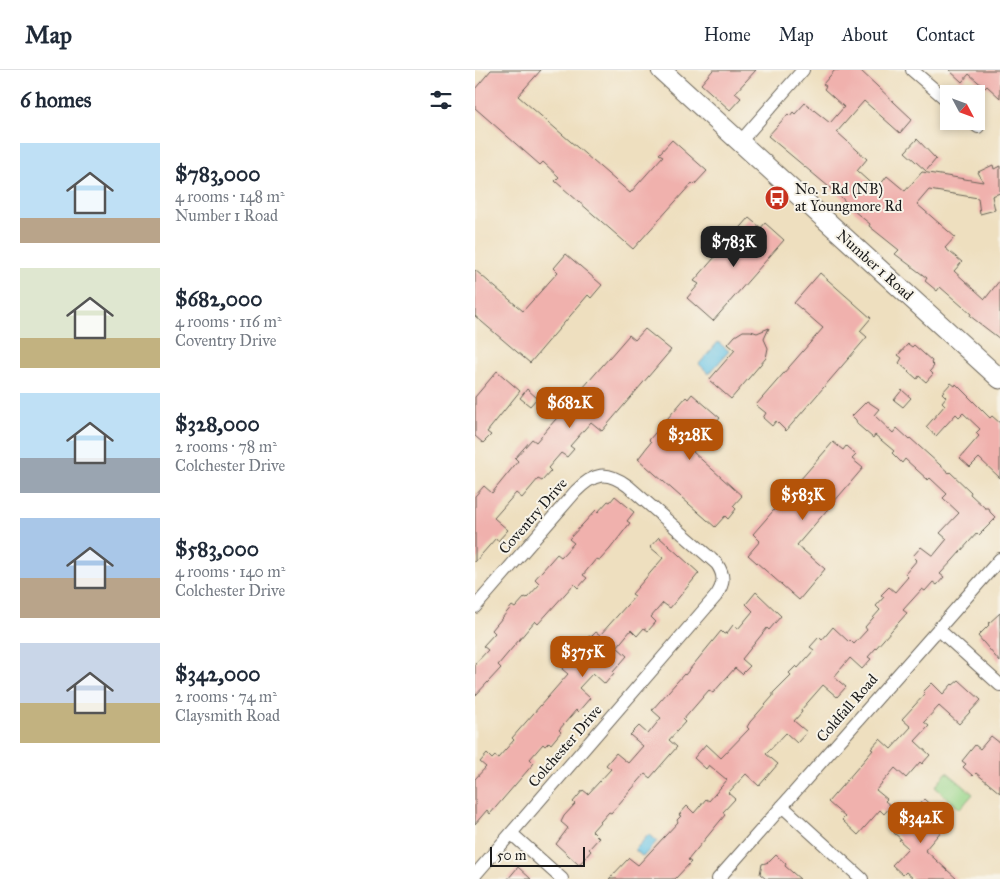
<!DOCTYPE html>
<meta charset="utf-8">
<style>
:root{--surface:#fff;--page:#f2f2f3;--text:#1f2937;--muted:#747a83;--line:#e0e1e3;--accent:#b45309}
body{margin:0;font-family:"IM FELL Great Primer",serif;background:var(--page);color:var(--text);height:100vh;display:flex;flex-direction:column;font-size:19px;white-space:nowrap}
*{box-sizing:border-box;margin:0}
p{font-size:16px;color:var(--muted)}
.icon{flex:none;width:28px;height:28px;fill:none;stroke:currentColor;stroke-width:2;stroke-linecap:round;stroke-linejoin:round}
.map{position:relative;flex:1;overflow:hidden}
.side{display:flex;flex-direction:column;background:var(--surface);width:475px}
.side>*{flex:none}
.needle{width:32px;rotate:131deg}
.fabs{position:absolute;left:465px;top:15px;display:grid;gap:10px}
.fabs a{display:grid;place-items:center;width:45px;height:45px;border-radius:0px;background:var(--surface);box-shadow:0 2px 8px #0003;font-size:25px}
.scale{position:absolute;left:15px;bottom:12px;width:95px;box-sizing:border-box;padding-left:5px;border:2px solid #1c1c1c;border-top:0;font-size:14px;line-height:18px;white-space:nowrap;color:#1c1c1c;-webkit-text-stroke:4px #f7f3e8;paint-order:stroke}
.price{position:absolute;translate:-50% -42px;padding:0 11px;border-radius:10px;background:var(--accent);color:#fff;font-size:16px;line-height:32px;filter:drop-shadow(0 1px 2px #0008)}
.price::after{content:'';position:absolute;left:50%;top:30px;width:15px;height:11px;margin-left:-8px;background:inherit;clip-path:polygon(0 0,100% 0,50% 100%)}
.price.current{background:#222;color:#fff}
ul{padding:0;list-style:none}
li{display:flex;align-items:center;gap:15px;height:125px;padding:0 20px}
li span{display:grid;place-items:center;flex:none;width:140px;height:100px;border-radius:0px;color:#555}
li>.icon{margin-inline-start:auto}
span .icon{width:60px;height:60px;fill:#fffc;stroke-width:1}
li b{font-size:21px}
h2{display:flex;justify-content:space-between;align-items:center;height:60px;padding:0 20px;font-size:21px}
header{display:flex;align-items:center;gap:30px;box-sizing:border-box;height:70px;padding:0 25px;background:var(--surface);border-bottom:1px solid var(--line)}
header strong{font-size:24px}
nav{display:flex;gap:28px;margin-inline-start:auto;font-size:18px}
main{display:flex;flex:1;min-height:0}
.map>svg:first-child{display:block}
.green{fill:#9ad78c;stroke:#5b7a54}
.water{fill:#68c5e7;stroke:#427082}
.building{fill:#f0b1ad}
.lines{fill:none;stroke-linecap:round;stroke-linejoin:round}
.street-casing{stroke:#666055;stroke-width:14}
.secondary-casing{stroke:#666055;stroke-width:21}
.street{stroke:#fff;stroke-width:12}
.secondary{stroke:#fff;stroke-width:19}
.labels{text-anchor:middle;stroke-width:4;stroke-linejoin:round;paint-order:stroke}
.poi-label{font-size:15px;fill:#1c1c1c;stroke:#f7f3e8;text-anchor:start}
.street-label{font-size:15px;fill:#1c1c1c;stroke:#f7f3e8}
</style>
<header>
<strong>Map</strong>
<nav><a>Home</a><a>Map</a><a>About</a><a>Contact</a></nav>
</header>
<main>
<section class="side">
<h2>6 homes<svg class="icon" aria-label="filters" viewBox="0 0 24 24"><path d="M4 7h16M4 17h16"/><circle cx="9" cy="7" r="2"/><circle cx="15" cy="17" r="2"/></svg></h2>
<ul>
<li><span style="background:linear-gradient(#bfe0f5 75%,#b9a48a 0)"><svg class="icon" aria-label="home" viewBox="0 0 24 24"><path d="M3 11l9-7 9 7M6 9v11h12V9"/></svg></span><div><b>$783,000</b><p>4 rooms · 148 m²</p><p>Number 1 Road</p></div></li>
<li><span style="background:linear-gradient(#dfe7d0 70%,#c2b280 0)"><svg class="icon" aria-label="home" viewBox="0 0 24 24"><path d="M3 11l9-7 9 7M6 9v11h12V9"/></svg></span><div><b>$682,000</b><p>4 rooms · 116 m²</p><p>Coventry Drive</p></div></li>
<li><span style="background:linear-gradient(#bfe0f5 65%,#9aa5b1 0)"><svg class="icon" aria-label="home" viewBox="0 0 24 24"><path d="M3 11l9-7 9 7M6 9v11h12V9"/></svg></span><div><b>$328,000</b><p>2 rooms · 78 m²</p><p>Colchester Drive</p></div></li>
<li><span style="background:linear-gradient(#a9c7e8 60%,#b9a48a 0)"><svg class="icon" aria-label="home" viewBox="0 0 24 24"><path d="M3 11l9-7 9 7M6 9v11h12V9"/></svg></span><div><b>$583,000</b><p>4 rooms · 140 m²</p><p>Colchester Drive</p></div></li>
<li><span style="background:linear-gradient(#c9d6e8 60%,#c2b280 0)"><svg class="icon" aria-label="home" viewBox="0 0 24 24"><path d="M3 11l9-7 9 7M6 9v11h12V9"/></svg></span><div><b>$342,000</b><p>2 rooms · 74 m²</p><p>Claysmith Road</p></div></li>
</ul>
</section>
<div class="map">
<svg width="525" height="809" viewBox="0 0 525 809">
<rect width="100%" height="100%" fill="#f7f3e8"/>
<filter id="ink" filterUnits="userSpaceOnUse"><feTurbulence type="fractalNoise" baseFrequency=".02" numOctaves="2"/><feDisplacementMap in="SourceGraphic" scale="10" xChannelSelector="R" yChannelSelector="G"/><feConvolveMatrix kernelMatrix="1 2 1 2 8 2 1 2 1" color-interpolation-filters="sRGB"/></filter>
<filter id="wash" filterUnits="userSpaceOnUse"><feTurbulence type="fractalNoise" baseFrequency=".0096" numOctaves="4" result="noise"/><feDisplacementMap in="SourceGraphic" scale="20" xChannelSelector="R" yChannelSelector="G"/><feGaussianBlur stdDeviation="1.12" result="paint"/><feColorMatrix in="noise" values="0 0 0 0 0 0 0 0 0 0 0 0 0 0 0 0 0 1.4 0 .05"/><feComposite in="paint" operator="in"/></filter>
<g filter="url(#wash)">
<rect width="100%" height="100%" fill="#eedfbf"/>
<path class="green" d="M472,702L498,724L485,739L460,717Z"/>
<path class="water" d="M243,272L254,281L234,304L224,294Z
M174,764L182,771L168,787L160,780Z"/>
<g id="blocks">
<path class="building" d="M16,0H66L43,26L155,123L188,86L184,84L197,70L232,101L219,115L217,113L158,179L80,111L84,107L68,92L65,95L0,38V19Z
M238,0H281L260,23L266,28L255,40L226,14Z
M360,0H385L437,49L425,63L389,31L362,62L392,89L382,101L402,119L412,106L430,121L447,102L508,112L503,102L518,95L519,99L525,96V123L517,126L520,140L505,144L503,128L454,120L442,134L480,167L470,178L487,192L479,201L510,229L525,210V269L495,246L496,244L465,217L462,221L450,211L452,208L420,184L424,180L394,156L395,154L379,141L366,127L293,66L313,44L315,46L318,42L320,44L330,33L355,53L369,37L349,19L351,16L348,14Z
M474,0H525V28L512,16L510,18L494,4L487,12Z
M442,69L461,89L451,101L430,82Z
M274,148L286,158L290,153L309,170L238,251L212,228L224,214L219,211Z
M91,184L127,215L116,228L113,225L55,293L0,246V200L48,241L83,202L79,198Z
M345,203L396,248L385,261L392,267L311,361L301,351L297,356L288,348L291,343L281,335L348,258L319,233Z
M294,258L289,269L293,278L291,288L256,329L234,310L260,280L253,274L260,266L268,261H276L282,263Z
M170,259L196,280L127,361L116,352L95,376L99,379L92,387L86,383L73,398L76,401L67,411L63,409L47,428L41,423L19,448L33,460L23,471L21,468L0,492V426L9,416L17,423L43,391L40,388L57,369L61,372L154,265L160,270Z
M433,274L437,277L439,275L457,291L456,293L459,296L455,301L458,304L451,312L444,306L442,309L424,293L427,288L423,285Z
M22,301L45,321L12,362L16,365L8,373L0,366V327Z
M476,313L480,316L481,314L515,348L517,346L525,353V408L504,388L495,397L485,388L504,366L501,363L505,359L488,343L484,347L481,344L461,366L451,357L470,335L467,332L471,327L467,323Z
M52,319L62,328L55,336L45,328Z
M427,320L436,328L428,337L419,330Z
M217,324L245,348L241,353L242,355L218,382L267,426L258,436L261,439L253,449L250,446L240,457L163,389L176,372L174,370L211,327L213,329Z
M392,331L404,339L399,345L418,363L422,358L434,369L435,368L474,403L475,402L496,422L495,424L510,438H514L515,442L521,448L504,465L502,463L478,490L465,504L469,507L462,515L458,512L450,521L447,519L428,540L432,543L393,587L396,589L387,599L375,588L359,607L371,617L362,627L348,615L326,640L327,642L319,651L332,662L322,673L311,663L291,684L303,694L284,716L271,704L253,723L260,729L248,742L250,745L213,790L216,792L200,809H134L154,788L163,795L203,752L202,750L206,746L204,745L212,736L219,743L231,729L234,731L252,710L234,695L231,699L219,688L231,674L246,688L274,659L272,657L275,652L298,626V623L316,605L314,603L321,596L323,598L339,580L335,577L344,567L347,570L358,557L374,572L375,570L379,574L392,560L390,557L405,540L401,536L409,527L406,525L414,517L420,522L433,507L430,504L442,490L438,486L446,477L458,486L472,469L465,463L484,443L468,428L472,424L455,408L453,410L430,389L427,393L417,383L419,381L400,365L398,368L382,354L381,350L377,346Z
M358,372L368,380L371,376L381,385L377,389L388,398L322,475L350,499L324,530L273,485L285,471L278,464Z
M140,426L159,442L152,451L155,453L135,479L125,490L121,489L108,505L112,508L103,518L99,514L63,554L60,551L23,595L26,598L0,626V594L13,580L8,576L20,563L17,560L37,536L40,538L50,527L52,528L65,514L60,509L82,484L86,487L99,473L94,469L121,440L123,442L133,431L135,432Z
M184,467L224,503L195,538L188,533L176,547L181,552L173,561L169,558L162,566L156,560L142,577L152,586L138,602L139,603L130,614L118,603L104,618L115,628L103,642L101,640L84,660L86,662L76,674L74,672L70,676L68,674L55,689L59,693L15,744L12,740L0,754V709L11,697L5,692L12,684L17,689L20,686L23,688L39,670L37,668L93,604L87,599L89,596L88,595L114,566L116,567L121,562L125,565L160,526L157,524L188,488L175,477Z
M281,522L306,546L294,560L292,558L267,589L275,596L267,604L260,598L238,623L234,620L208,650L210,652L194,670L202,677L175,708L170,704L136,743L134,742L117,761L124,768L114,779L116,781L104,795L81,774L93,758L86,752L89,746L100,734L98,732L108,720L113,724L136,699L131,695L141,683L153,693L168,676L155,665L164,656L173,664L186,648L177,640L209,604L210,605L246,561L249,564L252,563L258,555L263,559L278,541L271,534Z
M525,543V592L503,566L514,555L513,554Z
M484,610L506,630L484,654L464,636L449,652L454,656L440,671L455,685L447,694L445,692L431,708L420,698L401,720L412,729L410,731L416,736L409,744L405,740L383,765L367,750L370,747L353,732L398,680L396,679L405,669L416,679L436,657L427,649L450,624L448,622L457,613L468,624L477,614L478,615Z
M516,666L525,673V723L501,703L498,706L488,697L491,694L487,691L500,675L505,679Z
M449,729L474,752L450,780L482,809H439L431,802L428,805L417,795L433,778L424,770L426,769L419,763Z
M301,785L311,794L310,796L325,809H291L285,804L287,794L294,792Z
M43,797L56,809H33Z"/>
</g>
</g>
<g filter="url(#ink)">
<use href="#blocks" fill-opacity="0" stroke="#666055" stroke-width="1"/>
<g class="lines">
<defs>
<path id="street" d="M437,0L474,32
M496,51L503,57
M265,72L328,0
M0,537L101,421C119,403 131,400 153,416L242,494C250,506 249,514 241,526L0,805
M463,559L525,615
M307,736L387,809
M37,764L87,809
M243,809L525,489"/>
<path id="secondary" d="M186,0L525,309"/>
</defs>
<use href="#street" class="street-casing"/>
<use href="#secondary" class="secondary-casing"/>
<use href="#street" class="street"/>
<use href="#secondary" class="secondary"/>
</g>
</g>
<defs>
<symbol id="bus-disc" viewBox="-11 -11 22 22"><circle r="9.5" fill="#c8321e" stroke="#f7f3e8"/><path d="M-5-6H5V4H4V6H2V4H-2V6H-4V4H-5ZM-3.5-4V0h7V-4ZM-3.5 1.2v1.5H-2V1.2ZM2 1.2v1.5H3.5V1.2Z" fill="#fff"/></symbol>
</defs>
<g fill-rule="evenodd">
<use href="#bus-disc" x="288" y="114" width="28" height="28"/>
</g>
<g class="labels">
<g class="poi-label">
<text x="320" y="124">No. 1 Rd (NB)<tspan x="320" dy="17">at Youngmore Rd</tspan></text>
</g>
<g class="street-label">
<text transform="translate(400 195) rotate(42)" y="5">Number 1 Road</text>
<text transform="translate(58 446) rotate(-49)" y="5">Coventry Drive</text>
<text transform="translate(372 638) rotate(-49)" y="5">Coldfall Road</text>
<text transform="translate(90 676) rotate(-49)" y="5">Colchester Drive</text>
</g>
</g>
</svg>
<div class="fabs">
<a><svg class="needle" viewBox="-14 -14 28 28"><path d="M0-13l5 13h-10z" fill="#e53935"/><path d="M0 13l5-13h-10z" fill="#747a83"/></svg></a>
</div>
<div class="scale">50 m</div>
<b class="price current" style="left:259px;top:198px">$783K</b>
<b class="price" style="left:95px;top:359px">$682K</b>
<b class="price" style="left:215px;top:391px">$328K</b>
<b class="price" style="left:328px;top:451px">$583K</b>
<b class="price" style="left:108px;top:608px">$375K</b>
<b class="price" style="left:446px;top:774px">$342K</b>
</div>
</main>
